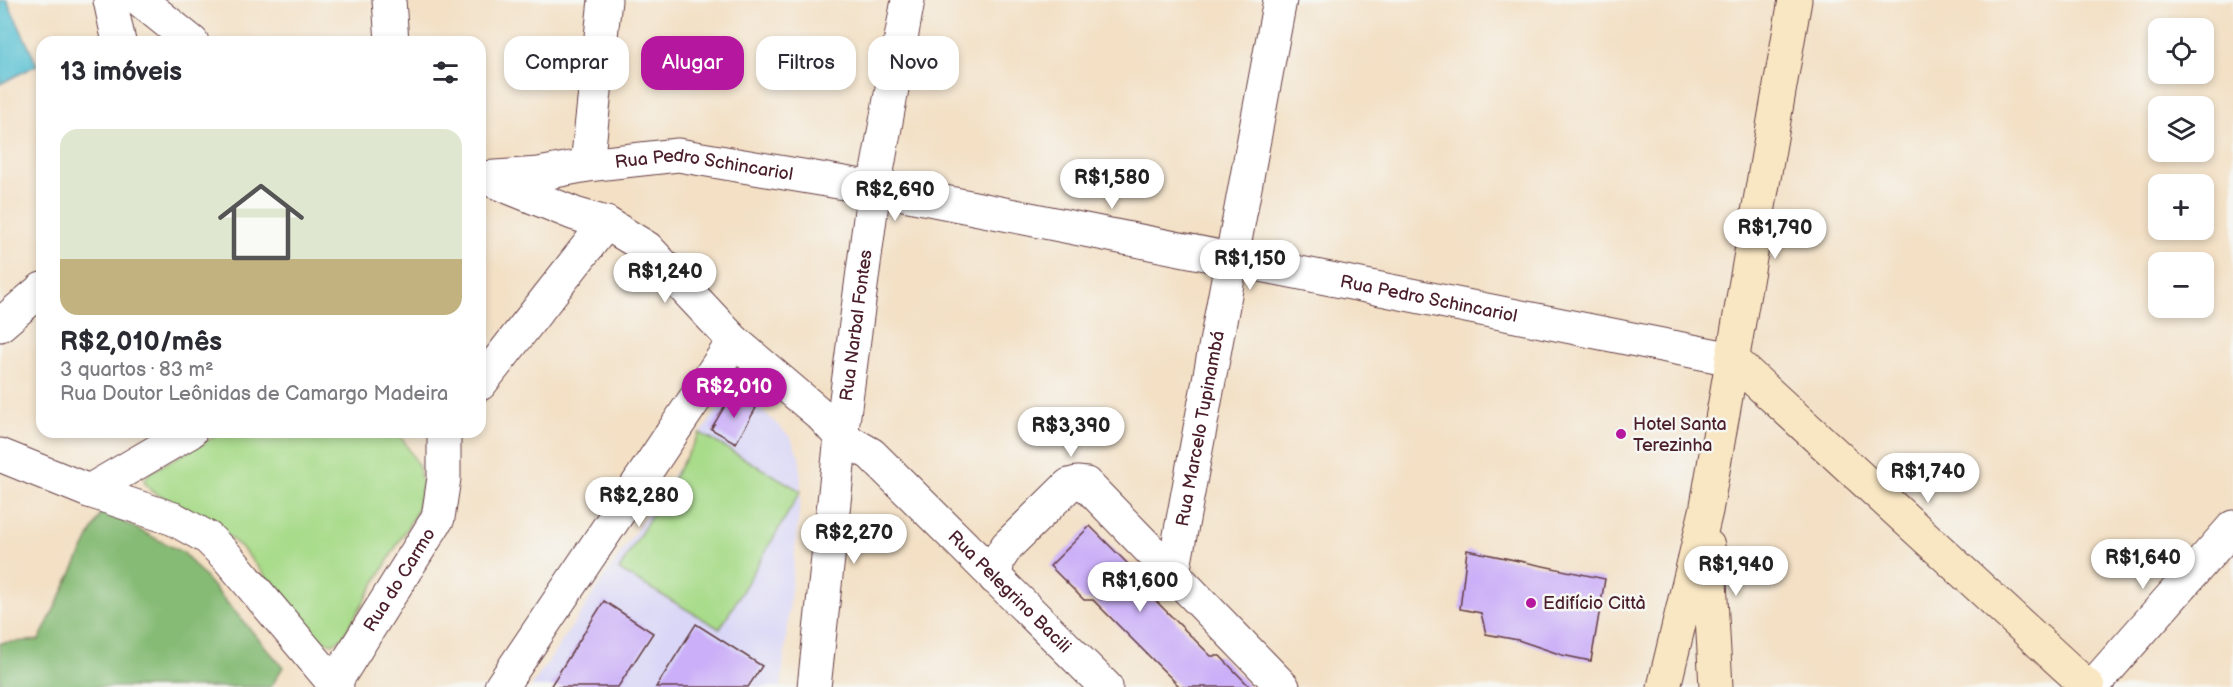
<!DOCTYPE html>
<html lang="pt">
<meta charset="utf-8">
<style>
:root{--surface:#fff;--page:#f7f7f7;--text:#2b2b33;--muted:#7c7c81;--line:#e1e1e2;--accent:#b5179e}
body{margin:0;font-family:"Balsamiq Sans",sans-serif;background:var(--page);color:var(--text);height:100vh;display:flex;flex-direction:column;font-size:22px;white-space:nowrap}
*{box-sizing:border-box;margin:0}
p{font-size:20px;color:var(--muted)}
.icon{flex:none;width:33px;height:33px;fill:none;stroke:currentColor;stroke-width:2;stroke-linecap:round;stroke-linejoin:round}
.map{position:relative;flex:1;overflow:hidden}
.drawer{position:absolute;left:36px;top:36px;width:450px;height:402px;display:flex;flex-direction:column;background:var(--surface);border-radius:18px;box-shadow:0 3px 9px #0003}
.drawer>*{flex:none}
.banner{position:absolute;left:504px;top:36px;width:570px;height:54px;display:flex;gap:12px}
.controls{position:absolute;left:2148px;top:18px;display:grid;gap:12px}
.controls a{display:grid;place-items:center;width:66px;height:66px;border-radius:12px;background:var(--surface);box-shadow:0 3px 9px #0003;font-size:30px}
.price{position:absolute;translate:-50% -51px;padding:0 14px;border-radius:21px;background:#fff;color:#222;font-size:20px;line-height:39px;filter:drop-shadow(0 2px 3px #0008)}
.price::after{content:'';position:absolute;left:50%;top:36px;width:18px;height:14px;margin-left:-9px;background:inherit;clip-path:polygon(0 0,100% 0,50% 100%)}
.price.active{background:var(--accent);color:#fff}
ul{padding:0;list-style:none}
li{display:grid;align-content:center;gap:12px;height:318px;padding:0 24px}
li+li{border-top:2px solid var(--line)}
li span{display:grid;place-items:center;height:186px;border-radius:18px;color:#555}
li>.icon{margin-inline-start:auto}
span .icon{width:108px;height:108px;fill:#fffc;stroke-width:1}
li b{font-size:26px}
h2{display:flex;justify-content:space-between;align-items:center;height:72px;padding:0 24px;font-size:26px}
.pill{padding:0 21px;border-radius:18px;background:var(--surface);box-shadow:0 3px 9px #0003;font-size:21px;line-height:54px}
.pill.active{background:var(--accent);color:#fff}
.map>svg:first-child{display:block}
.built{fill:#d9d6f7}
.green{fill:#a8db8a;stroke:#797d5a;stroke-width:1.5}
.forest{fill:#86bb76;stroke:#686d50;stroke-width:1.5}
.water{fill:#56c0d2;stroke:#50707e;stroke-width:1.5}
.building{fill:#cbaff8}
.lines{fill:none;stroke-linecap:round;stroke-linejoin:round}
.minor-casing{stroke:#633c42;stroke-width:35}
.tertiary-casing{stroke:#633c42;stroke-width:35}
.secondary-casing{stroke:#633c42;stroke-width:35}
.minor{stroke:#fff;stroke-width:33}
.tertiary{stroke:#fff;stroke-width:33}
.secondary{stroke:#f9e7c3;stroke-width:33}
.poi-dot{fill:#b5179e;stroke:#f6f6f2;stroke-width:2}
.labels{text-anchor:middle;stroke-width:5;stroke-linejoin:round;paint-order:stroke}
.street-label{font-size:18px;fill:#4a1f2b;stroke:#f6f6f2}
.poi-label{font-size:18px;fill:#4a1f2b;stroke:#f6f6f2;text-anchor:start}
</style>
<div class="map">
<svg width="2233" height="687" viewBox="0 0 2233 687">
<rect width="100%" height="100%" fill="#f6f6f2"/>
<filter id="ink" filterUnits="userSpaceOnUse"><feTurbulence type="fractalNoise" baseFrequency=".0167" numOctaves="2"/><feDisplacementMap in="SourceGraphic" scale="12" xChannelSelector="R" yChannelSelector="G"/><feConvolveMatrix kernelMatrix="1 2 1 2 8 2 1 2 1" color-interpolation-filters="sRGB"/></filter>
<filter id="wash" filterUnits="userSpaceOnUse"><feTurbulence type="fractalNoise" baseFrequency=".008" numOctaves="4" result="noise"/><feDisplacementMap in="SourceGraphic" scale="24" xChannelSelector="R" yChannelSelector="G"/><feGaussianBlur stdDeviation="1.35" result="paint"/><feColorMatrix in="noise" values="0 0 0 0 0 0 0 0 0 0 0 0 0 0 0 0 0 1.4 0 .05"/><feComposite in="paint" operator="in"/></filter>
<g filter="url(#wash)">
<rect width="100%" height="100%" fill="#f3e0c5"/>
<path class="built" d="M731,389L742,390L791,438L800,459L801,491L781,687H531Z"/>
<path class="green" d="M222,432H395L404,441L419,467L422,486L417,511L343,637L333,644L318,639L241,547L206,518L151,491L144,481L149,473Z
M700,433L801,491L720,629L619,570Z"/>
<path class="forest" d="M102,511L184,553L283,667L271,687H0V643L39,640Z"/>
<path class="water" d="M0,0H7L37,65L0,84Z"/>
<g id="blocks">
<path class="building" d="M732,394L756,408L736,443L711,429Z
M1090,526L1146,582V591L1211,656H1220L1250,687H1180L1093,600H1084L1050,566Z
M1467,550L1605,579L1591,661L1562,655L1518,640L1486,634L1481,613L1460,609Z
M604,601L653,633L618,687H550Z
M696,624L762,666L748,687H656Z"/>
</g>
</g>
<g filter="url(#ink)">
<use href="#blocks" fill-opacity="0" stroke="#633c42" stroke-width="1.5"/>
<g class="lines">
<defs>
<g id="minor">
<path d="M110,0L119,42"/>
<path d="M140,0L192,42"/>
<path d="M389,0L392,42"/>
<path d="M587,165L605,0"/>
<path d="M89,491L174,519L208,538L228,558L337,687"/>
<path id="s1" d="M1173,573L1280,0"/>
<path d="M995,578L998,560L1007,546L1069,485L1077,483L1086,484L1283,687"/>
<path id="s2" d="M334,684L438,518L444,478V432"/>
<path d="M501,687L734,341"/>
<path id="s3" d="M814,687L841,437L874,188L908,0"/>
<path d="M2092,687L2233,527"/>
</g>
<g id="tertiary">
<path id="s4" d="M480,178L539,174L587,165L678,155L874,188L1732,359"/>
<path id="s5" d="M491,180L575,214L606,223L647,248L734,341L821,415L841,437L871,454L1106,687"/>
<path d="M0,325L42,289"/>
<path d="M480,384L606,223"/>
<path d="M0,455L89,491L190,432"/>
</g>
<path id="secondary" d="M1732,359L2088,687
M1708,546L1716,687
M1664,687L1706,511L1795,0"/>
</defs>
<use href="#minor" class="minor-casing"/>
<use href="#tertiary" class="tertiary-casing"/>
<use href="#secondary" class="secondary-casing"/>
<use href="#minor" class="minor"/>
<use href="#tertiary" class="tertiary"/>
<use href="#secondary" class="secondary"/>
</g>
</g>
<g class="poi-dot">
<circle cx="1621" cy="434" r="6"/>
<circle cx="1531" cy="603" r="6"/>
</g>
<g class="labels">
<g class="street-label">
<text dy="6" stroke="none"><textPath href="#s4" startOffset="226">Rua Pedro Schincariol</textPath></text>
<text dy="6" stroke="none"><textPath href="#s4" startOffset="964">Rua Pedro Schincariol</textPath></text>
<text dy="6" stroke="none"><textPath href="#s3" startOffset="364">Rua Narbal Fontes</textPath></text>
<text dy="6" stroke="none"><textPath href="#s1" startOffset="147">Rua Marcelo Tupinambá</textPath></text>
<text dy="6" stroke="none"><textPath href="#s2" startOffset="123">Rua do Carmo</textPath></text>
<text dy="6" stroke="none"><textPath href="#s5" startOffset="672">Rua Pelegrino Bacili</textPath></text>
</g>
<g class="poi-label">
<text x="1633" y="430">Hotel Santa<tspan x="1633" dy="21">Terezinha</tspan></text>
<text x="1543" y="609">Edifício Città</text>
</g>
</g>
</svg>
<div class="controls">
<a><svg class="icon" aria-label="locate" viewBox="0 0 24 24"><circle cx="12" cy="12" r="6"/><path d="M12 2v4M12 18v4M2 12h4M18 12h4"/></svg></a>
<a><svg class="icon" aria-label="layers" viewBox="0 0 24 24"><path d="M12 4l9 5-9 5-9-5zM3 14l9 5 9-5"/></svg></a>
<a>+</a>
<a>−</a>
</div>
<b class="price" style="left:1112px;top:210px">R$1,580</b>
<b class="price" style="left:895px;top:222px">R$2,690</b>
<b class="price" style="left:1775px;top:260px">R$1,790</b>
<b class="price" style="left:1250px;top:291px">R$1,150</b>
<b class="price" style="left:665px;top:304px">R$1,240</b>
<b class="price active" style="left:734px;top:419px">R$2,010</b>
<b class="price" style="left:1071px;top:458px">R$3,390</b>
<b class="price" style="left:1928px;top:504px">R$1,740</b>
<b class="price" style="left:639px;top:528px">R$2,280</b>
<b class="price" style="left:854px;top:565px">R$2,270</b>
<b class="price" style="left:2143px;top:590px">R$1,640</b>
<b class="price" style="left:1736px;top:597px">R$1,940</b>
<b class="price" style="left:1140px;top:613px">R$1,600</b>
<div class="banner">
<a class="pill">Comprar</a>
<a class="pill active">Alugar</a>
<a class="pill">Filtros</a>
<a class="pill">Novo</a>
</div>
<section class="drawer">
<h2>13 imóveis<svg class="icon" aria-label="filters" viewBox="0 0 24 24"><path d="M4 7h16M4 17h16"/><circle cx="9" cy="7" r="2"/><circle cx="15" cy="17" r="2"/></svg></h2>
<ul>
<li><span style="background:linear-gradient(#dfe7d0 70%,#c2b280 0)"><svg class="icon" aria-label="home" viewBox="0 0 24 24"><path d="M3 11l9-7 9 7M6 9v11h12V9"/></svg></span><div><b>R$2,010/mês</b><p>3 quartos · 83 m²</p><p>Rua Doutor Leônidas de Camargo Madeira</p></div></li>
</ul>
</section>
</div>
